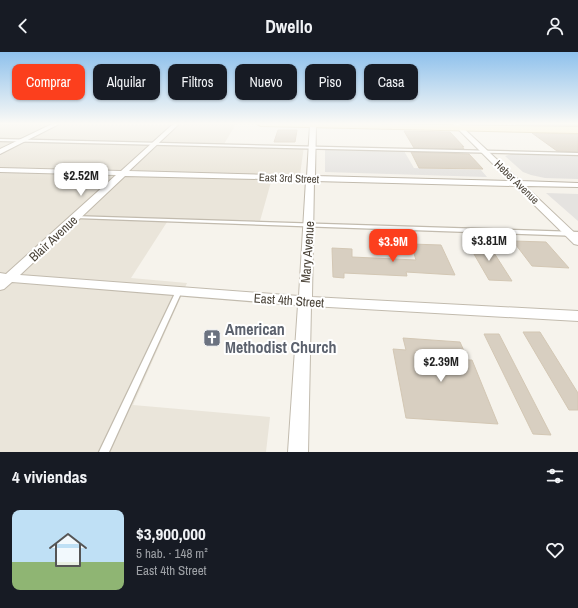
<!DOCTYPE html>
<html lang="es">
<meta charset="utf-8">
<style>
:root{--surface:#171b24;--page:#20242c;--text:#f1f3f6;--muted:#9ea1a6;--accent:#fc3f1d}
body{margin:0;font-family:"Archivo Narrow",sans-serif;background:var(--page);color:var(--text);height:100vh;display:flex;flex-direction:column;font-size:15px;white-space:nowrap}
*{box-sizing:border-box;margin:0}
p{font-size:13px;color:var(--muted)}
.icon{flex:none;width:22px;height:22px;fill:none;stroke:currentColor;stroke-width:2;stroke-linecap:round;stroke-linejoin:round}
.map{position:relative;height:400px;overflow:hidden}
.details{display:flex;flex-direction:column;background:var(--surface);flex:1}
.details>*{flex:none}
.top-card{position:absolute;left:12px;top:12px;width:554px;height:36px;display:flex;gap:8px}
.price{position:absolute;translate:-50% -34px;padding:0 9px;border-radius:8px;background:#fff;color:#222;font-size:13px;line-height:26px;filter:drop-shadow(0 1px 2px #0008)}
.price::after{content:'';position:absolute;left:50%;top:24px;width:12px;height:9px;margin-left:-6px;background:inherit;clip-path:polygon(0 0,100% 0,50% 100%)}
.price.current{background:var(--accent);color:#fff}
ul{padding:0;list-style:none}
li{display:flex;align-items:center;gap:12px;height:100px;padding:0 12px}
li span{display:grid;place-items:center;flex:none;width:112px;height:80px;border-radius:8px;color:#555}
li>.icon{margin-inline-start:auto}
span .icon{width:48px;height:48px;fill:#fffc;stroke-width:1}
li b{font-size:17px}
h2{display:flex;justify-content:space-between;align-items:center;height:48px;padding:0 12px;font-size:17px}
.pill{padding:0 14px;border-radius:8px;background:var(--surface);box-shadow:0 1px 3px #0004;font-size:14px;line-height:36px}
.pill.current{background:var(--accent);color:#fff}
header{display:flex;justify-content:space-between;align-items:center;height:52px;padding:0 12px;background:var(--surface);font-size:18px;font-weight:700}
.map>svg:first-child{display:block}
.residential{fill:#eae5da}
.parking{fill:#e5e3e0}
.building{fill:#d8cfc1;stroke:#d3c7b4}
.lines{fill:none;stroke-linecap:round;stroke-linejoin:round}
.lane-casing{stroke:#c2bbae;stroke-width:2.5}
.street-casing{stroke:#c2bbae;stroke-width:2}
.secondary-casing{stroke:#d6c79b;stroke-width:2}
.lane{fill:#fff;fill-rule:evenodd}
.street{fill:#fff;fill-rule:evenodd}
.secondary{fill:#fff3cd;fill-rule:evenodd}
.labels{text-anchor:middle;stroke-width:4;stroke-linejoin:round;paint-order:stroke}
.far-street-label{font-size:11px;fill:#4b4439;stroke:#fff}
.street-label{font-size:13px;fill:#4b4439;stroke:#fff}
.near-worship-label{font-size:16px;font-weight:bold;fill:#5b616d;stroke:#fff;text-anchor:start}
</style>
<header><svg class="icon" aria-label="back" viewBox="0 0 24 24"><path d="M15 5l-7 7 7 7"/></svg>Dwello<svg class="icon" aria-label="person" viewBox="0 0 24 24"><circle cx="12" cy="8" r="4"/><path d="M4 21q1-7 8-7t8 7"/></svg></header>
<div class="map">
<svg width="578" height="400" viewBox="0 0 578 400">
<rect width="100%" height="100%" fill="#f6f3ec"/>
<path class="residential" d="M0,72L182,73L184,72H236L224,92L304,94L300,123H273L260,169L169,167L131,226L187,231L133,353L270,365L266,400H0Z"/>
<path class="parking" d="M325,98L404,99L414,116L481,118L487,125L325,120Z
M512,102L578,104V127L545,126L531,123L523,120L505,104Z
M546,141L578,142V169Z"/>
<path class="building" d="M517,72H578V74L519,73Z
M278,78H297L295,90H274Z
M404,79L450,80L464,95L462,94L464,97L414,96Z
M532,81L578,82V100L557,99Z
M411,100L469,102L483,117L419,116Z
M513,189L546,190L569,216L532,214Z
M467,190H487L512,229L489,228Z
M411,192L441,193L455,223L406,220L407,224L344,221V226L333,225L332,196L352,197V205L416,208Z
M523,280H540L578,341V358H569Z
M484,282H499L551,383L533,382Z
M403,286L460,290L468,308H472L498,372L406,366L393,297L406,298Z"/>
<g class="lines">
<defs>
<path id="lane" d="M0,87L578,101V103L0,89Z
M73,164L578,180V184L75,166H73Z
M177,237H181L182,239L109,400H99Z"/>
<path id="street" d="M52,72H59L0,102V97Z
M173,72H179L129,119L307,124L310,72H316L315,124L510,129L453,72H459L520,129L578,131V135L525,134L578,184V193L574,192L515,134L314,129L312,245L578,259V269L311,254L308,400H288L298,253L12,230L4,237L0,238V221L6,222L116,123L0,120V116L121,119ZM125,124L306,128L299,244L20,223Z"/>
<path id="secondary" d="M257,72H371L578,75V81L261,74Z"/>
</defs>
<use href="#lane" class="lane-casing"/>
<use href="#street" class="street-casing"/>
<use href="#secondary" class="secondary-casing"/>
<use href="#lane" class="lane"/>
<use href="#street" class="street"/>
<use href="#secondary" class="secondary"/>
</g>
<linearGradient id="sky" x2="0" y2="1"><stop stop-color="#8fc1ec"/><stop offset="0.56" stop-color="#fbfaf6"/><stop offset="1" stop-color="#fbfaf6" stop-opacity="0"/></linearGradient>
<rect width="578" height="128" fill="url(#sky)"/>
<defs>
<symbol id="church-square" viewBox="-11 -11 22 22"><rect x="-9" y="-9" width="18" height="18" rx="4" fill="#6b7280" stroke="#fff"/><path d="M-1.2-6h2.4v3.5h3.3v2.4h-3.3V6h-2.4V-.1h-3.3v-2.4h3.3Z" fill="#fff"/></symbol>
</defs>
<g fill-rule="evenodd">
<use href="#church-square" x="202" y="276" width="20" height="20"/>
</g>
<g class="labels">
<g class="far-street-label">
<text transform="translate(289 126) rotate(2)" y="4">East 3rd Street</text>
<text transform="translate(517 130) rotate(44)" y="4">Heber Avenue</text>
</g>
<g class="street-label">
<text transform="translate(53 186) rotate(-43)" y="5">Blair Avenue</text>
<text transform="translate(307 200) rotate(-86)" y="5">Mary Avenue</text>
<text transform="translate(289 248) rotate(4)" y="5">East 4th Street</text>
</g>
<g class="near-worship-label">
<text x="225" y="283">American<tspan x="225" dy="18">Methodist Church</tspan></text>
</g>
</g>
</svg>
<b class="price" style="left:81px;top:145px">$2.52M</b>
<b class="price" style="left:489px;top:210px">$3.81M</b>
<b class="price current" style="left:393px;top:211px">$3.9M</b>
<b class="price" style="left:441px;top:331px">$2.39M</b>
<div class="top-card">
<a class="pill current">Comprar</a>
<a class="pill">Alquilar</a>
<a class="pill">Filtros</a>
<a class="pill">Nuevo</a>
<a class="pill">Piso</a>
<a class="pill">Casa</a>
</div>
</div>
<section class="details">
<h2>4 viviendas<svg class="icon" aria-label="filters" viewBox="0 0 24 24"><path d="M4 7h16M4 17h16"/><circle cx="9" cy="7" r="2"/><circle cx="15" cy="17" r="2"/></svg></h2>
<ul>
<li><span style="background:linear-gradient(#bfe0f5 65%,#8fb573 0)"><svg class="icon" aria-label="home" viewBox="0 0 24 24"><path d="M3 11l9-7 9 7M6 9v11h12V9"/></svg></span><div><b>$3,900,000</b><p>5 hab. · 148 m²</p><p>East 4th Street</p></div><svg class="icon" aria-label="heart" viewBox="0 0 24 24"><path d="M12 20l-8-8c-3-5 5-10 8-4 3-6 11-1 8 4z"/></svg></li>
</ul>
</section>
